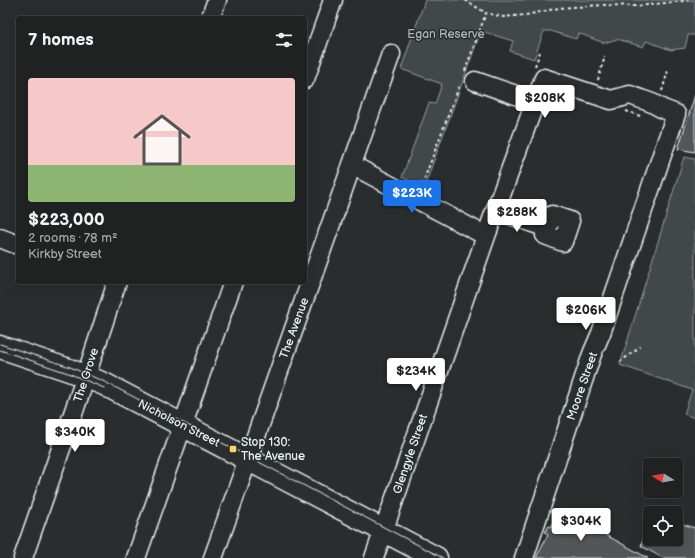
<!DOCTYPE html>
<meta charset="utf-8">
<style>
:root{--surface:#202222;--page:#282a2a;--text:#f1f3f6;--muted:#a2a4a5;--line:#3d3f40;--accent:#1a73e8}
body{margin:0;font-family:"Balsamiq Sans",sans-serif;background:var(--page);color:var(--text);height:100vh;display:flex;flex-direction:column;font-size:15px;white-space:nowrap}
*{box-sizing:border-box;margin:0}
p{font-size:13px;color:var(--muted)}
.icon{flex:none;width:22px;height:22px;fill:none;stroke:currentColor;stroke-width:2;stroke-linecap:round;stroke-linejoin:round}
.map{position:relative;flex:1;overflow:hidden}
.details{position:absolute;left:16px;top:16px;width:291px;height:268px;display:flex;flex-direction:column;background:var(--surface);border-radius:4px;box-shadow:0 4px 16px #0002,0 0 0 1px var(--line)}
.details>*{flex:none}
.needle{width:26px;rotate:281deg}
.buttons{position:absolute;left:643px;top:458px;display:grid;gap:8px}
.buttons a{display:grid;place-items:center;width:40px;height:40px;border-radius:4px;background:var(--surface);box-shadow:0 4px 16px #0002,0 0 0 1px var(--line);font-size:20px}
.price{position:absolute;translate:-50% -34px;padding:0 9px;border-radius:4px;background:#fff;color:#222;font-size:13px;line-height:26px;filter:drop-shadow(0 1px 2px #0008)}
.price::after{content:'';position:absolute;left:50%;top:24px;width:12px;height:9px;margin-left:-6px;background:inherit;clip-path:polygon(0 0,100% 0,50% 100%)}
.price.selected{background:var(--accent);color:#fff}
ul{padding:0;list-style:none}
li{display:grid;align-content:center;gap:8px;height:212px;padding:0 12px}
li+li{border-top:1px solid var(--line)}
li span{display:grid;place-items:center;height:124px;border-radius:4px;color:#555}
li>.icon{margin-inline-start:auto}
span .icon{width:72px;height:72px;fill:#fffc;stroke-width:1}
li b{font-size:17px}
h2{display:flex;justify-content:space-between;align-items:center;height:48px;padding:0 12px;font-size:17px}
.map>svg:first-child{display:block}
.green{fill:#424648;stroke:#959ca0}
.building{fill:#535759;stroke:#e8f1f8}
.lines{fill:none;stroke-linecap:round;stroke-linejoin:round}
.minor-casing{stroke:#e8f1f8;stroke-width:21}
.major-casing{stroke:#e8f1f8;stroke-width:25}
.path{stroke:#e8f1f8;stroke-width:2;stroke-dasharray:3 3;stroke-linecap:butt}
.minor{stroke:#2a2d2e;stroke-width:18}
.major{stroke:#2a2d2e;stroke-width:22}
.tram{stroke:#e8f1f8;stroke-width:1}
.poi-dot{fill:#ffd166;stroke:#2a2d2e;stroke-width:1.5}
.labels{text-anchor:middle;stroke-width:3;stroke-linejoin:round;paint-order:stroke}
.park-label{font-size:12px;fill:#aeb5ba;stroke:#2a2d2e}
.street-label{font-size:12px;fill:#e8f1f8;stroke:#2a2d2e}
.poi-label{font-size:12px;fill:#e8f1f8;stroke:#2a2d2e;text-anchor:start}
</style>
<div class="map">
<svg width="695" height="558" viewBox="0 0 695 558">
<rect width="100%" height="100%" fill="#2a2d2e"/>
<filter id="ink" filterUnits="userSpaceOnUse"><feTurbulence type="fractalNoise" baseFrequency=".025" numOctaves="2"/><feDisplacementMap in="SourceGraphic" scale="8" xChannelSelector="R" yChannelSelector="G"/><feConvolveMatrix kernelMatrix="1 2 1 2 8 2 1 2 1" color-interpolation-filters="sRGB"/></filter>
<g filter="url(#ink)">
<path class="green" d="M425,0H695V35H688L685,48L671,50L646,41L643,47L617,39L604,43L578,33L576,39L551,31H544L534,59L510,51L513,41L481,31L424,188L402,177L429,103L435,104L442,84L401,69Z
M684,157L695,159V418L684,414L692,390L620,365Z"/>
<path class="building" d="M695,95V152L678,149Z
M560,510L648,558H536L548,534L545,532L549,526L551,527Z
M650,519V539H676V522L695,528V558H663L641,546Z"/>
<g class="lines">
<defs>
<path id="minor" d="M210,18L217,0
M305,79L333,0
M475,81L536,102
M352,165L486,236
M496,210L547,228
M552,215L570,221L563,242L545,235Z
M0,238L18,245
M23,558L85,379L117,282
M136,558L233,282
M213,558L391,54
M374,558L486,236L544,78L611,100L630,95L652,103L663,109L676,114L601,333L592,354L524,558"/>
<path id="major" d="M0,347L69,370L104,384L436,558"/>
</defs>
<use href="#minor" class="minor-casing"/>
<use href="#major" class="major-casing"/>
<path class="path" d="M465,0L486,13
M535,66L540,52
M465,71L486,13L503,17L526,15L559,8L603,5L637,6L693,0
M598,80L605,56
M662,91L668,71
M626,111L643,117
M422,185L460,84
M620,362L640,347"/>
<use href="#minor" class="minor"/>
<use href="#major" class="major"/>
<path class="tram" d="M0,344L70,367L105,382L443,558
M0,350L68,373L104,388"/>
</g>
</g>
<rect class="poi-dot" x="229" y="445" width="8" height="8" rx="2"/>
<g class="labels">
<g class="park-label">
<text x="446" y="38">Egan Reserve</text>
</g>
<g class="street-label">
<text transform="translate(294 328) rotate(-70)" y="4">The Avenue</text>
<text transform="translate(86 375) rotate(-72)" y="4">The Grove</text>
<text transform="translate(582 386) rotate(-71)" y="4">Moore Street</text>
<text transform="translate(179 423) rotate(27)" y="4">Nicholson Street</text>
<text transform="translate(410 454) rotate(-71)" y="4">Glengyle Street</text>
</g>
<g class="poi-label">
<text x="241" y="446">Stop 130:<tspan x="241" dy="14">The Avenue</tspan></text>
</g>
</g>
</svg>
<div class="buttons">
<a><svg class="needle" viewBox="-14 -14 28 28"><path d="M0-13l5 13h-10z" fill="#e53935"/><path d="M0 13l5-13h-10z" fill="#a2a4a5"/></svg></a>
<a><svg class="icon" aria-label="locate" viewBox="0 0 24 24"><circle cx="12" cy="12" r="6"/><path d="M12 2v4M12 18v4M2 12h4M18 12h4"/></svg></a>
</div>
<b class="price" style="left:545px;top:119px">$208K</b>
<b class="price selected" style="left:412px;top:214px">$223K</b>
<b class="price" style="left:517px;top:233px">$288K</b>
<b class="price" style="left:586px;top:331px">$206K</b>
<b class="price" style="left:416px;top:392px">$234K</b>
<b class="price" style="left:75px;top:453px">$340K</b>
<b class="price" style="left:581px;top:542px">$304K</b>
<section class="details">
<h2>7 homes<svg class="icon" aria-label="filters" viewBox="0 0 24 24"><path d="M4 7h16M4 17h16"/><circle cx="9" cy="7" r="2"/><circle cx="15" cy="17" r="2"/></svg></h2>
<ul>
<li><span style="background:linear-gradient(#f6c9c9 70%,#8fb573 0)"><svg class="icon" aria-label="home" viewBox="0 0 24 24"><path d="M3 11l9-7 9 7M6 9v11h12V9"/></svg></span><div><b>$223,000</b><p>2 rooms · 78 m²</p><p>Kirkby Street</p></div></li>
</ul>
</section>
</div>
